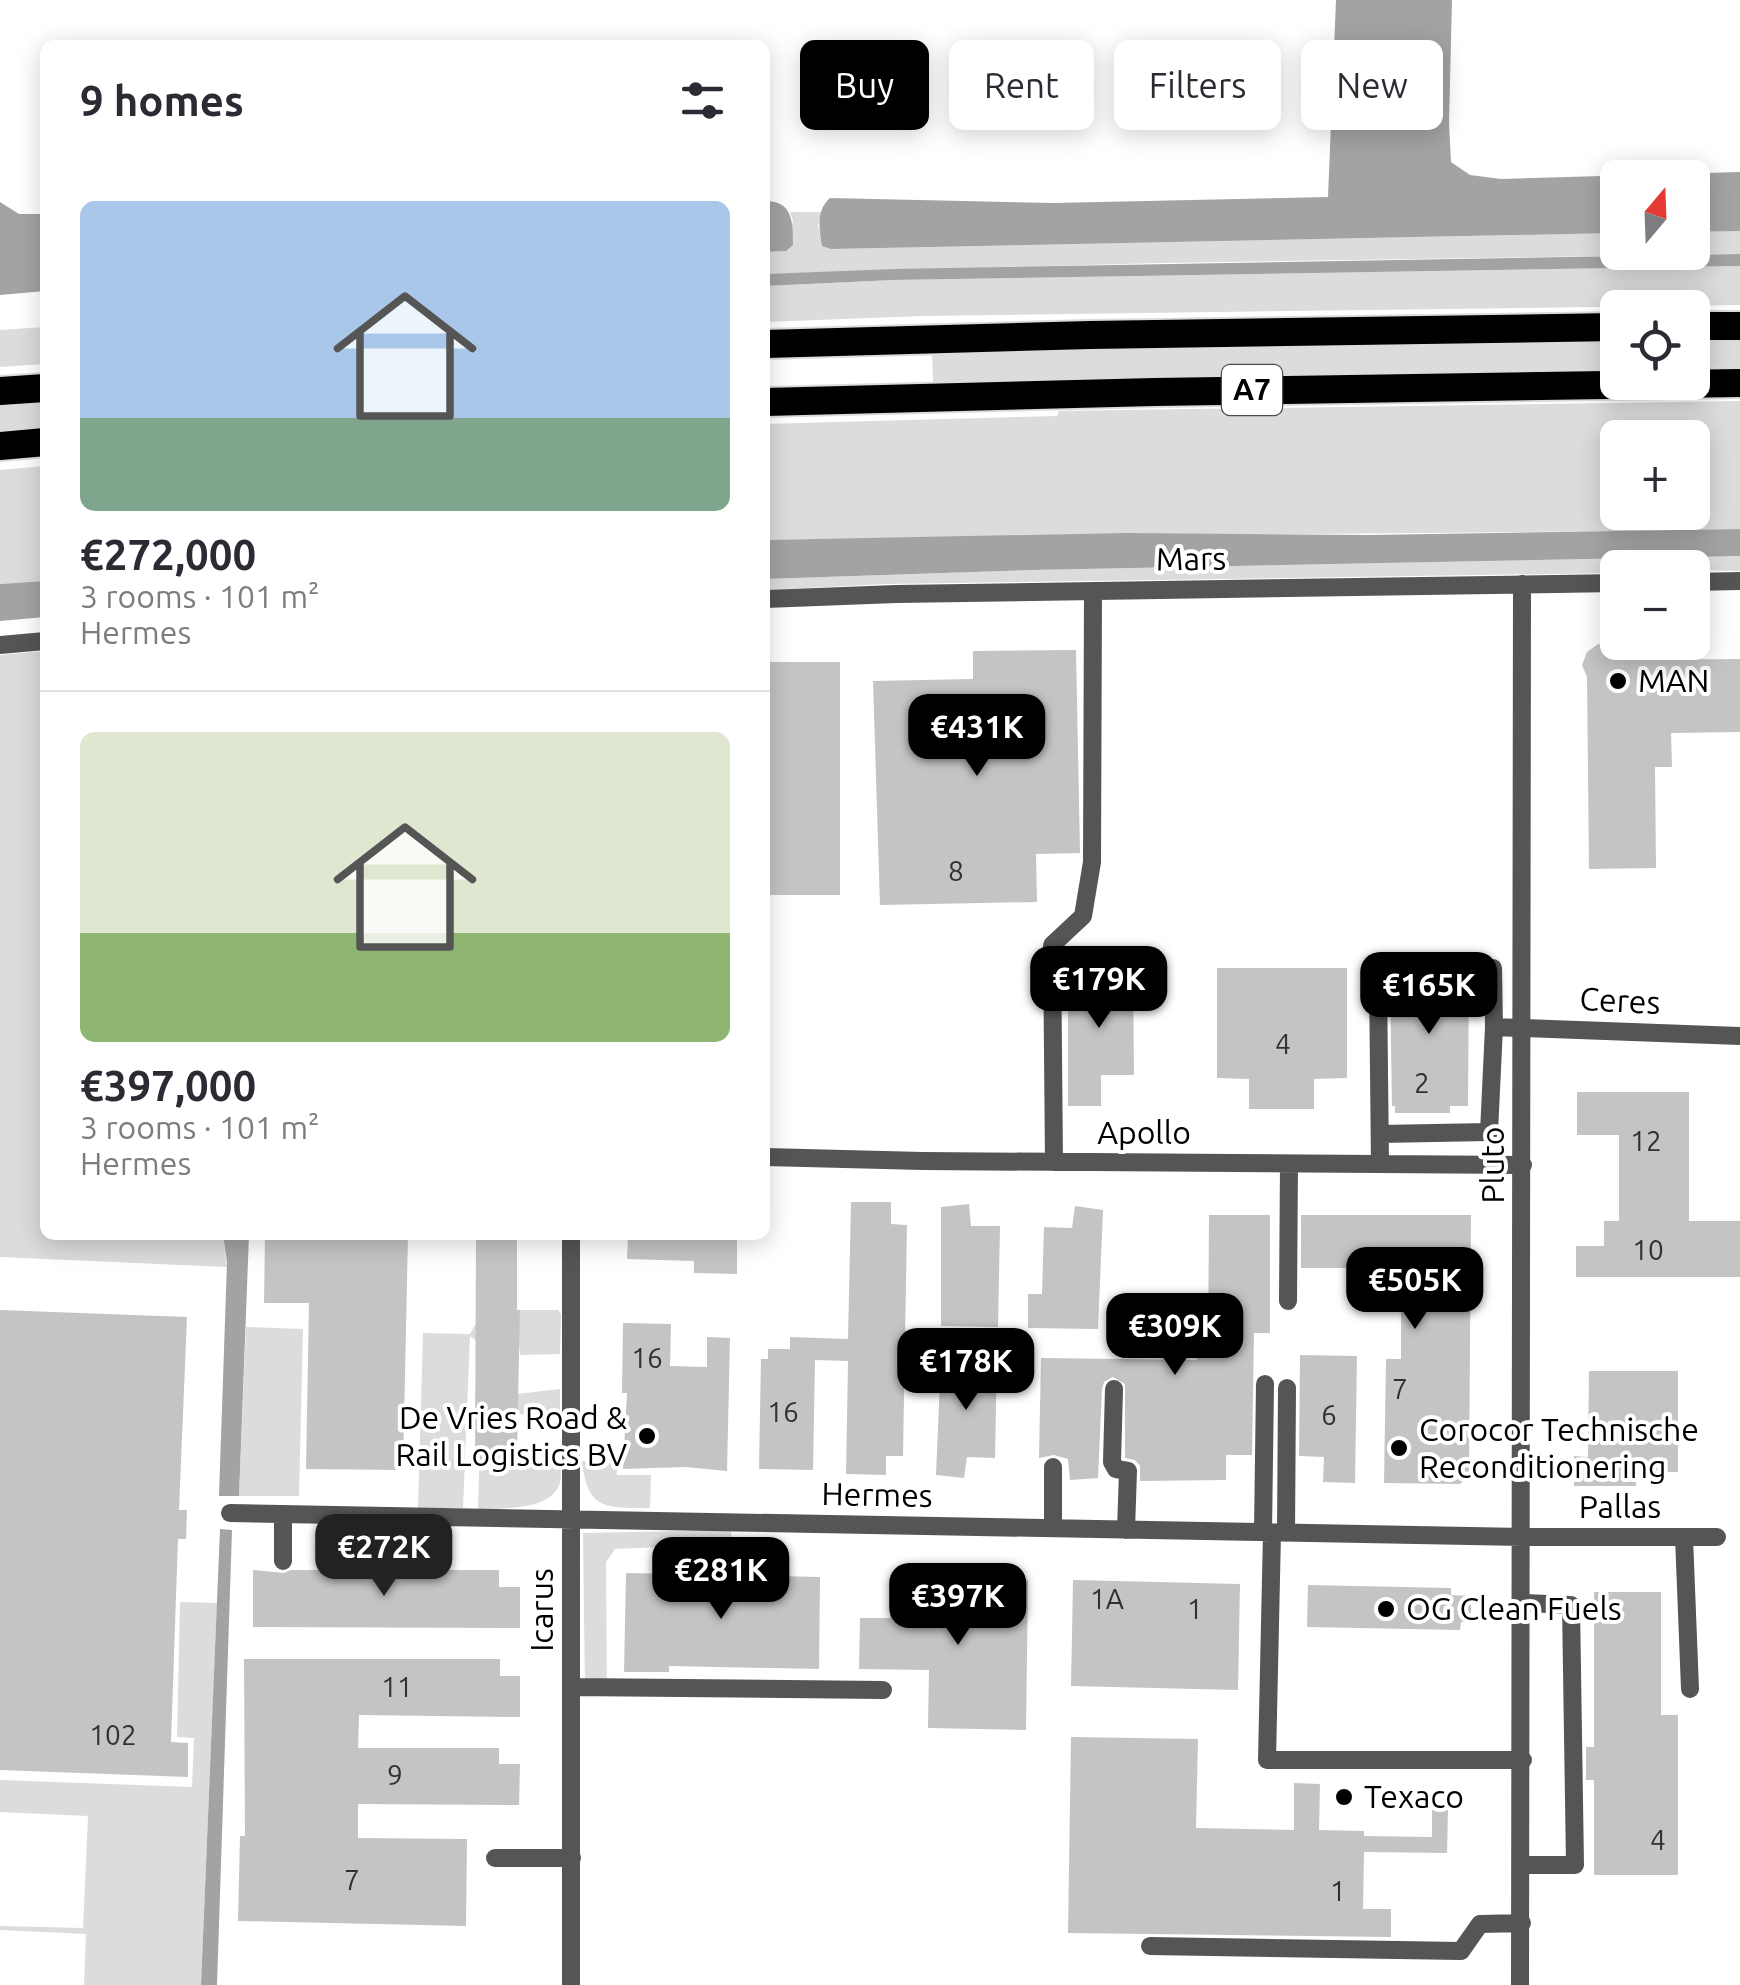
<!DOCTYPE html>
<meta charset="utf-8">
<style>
:root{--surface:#fff;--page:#f2f2f3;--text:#2b2b33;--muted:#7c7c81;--line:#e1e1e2;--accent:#000}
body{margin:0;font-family:Ubuntu,sans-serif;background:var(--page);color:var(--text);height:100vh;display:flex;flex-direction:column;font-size:38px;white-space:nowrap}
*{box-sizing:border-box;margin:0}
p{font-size:32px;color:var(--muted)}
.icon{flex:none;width:55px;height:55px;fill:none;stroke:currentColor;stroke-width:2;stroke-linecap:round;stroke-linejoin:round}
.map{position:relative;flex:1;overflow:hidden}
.drawer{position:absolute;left:40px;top:40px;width:730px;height:1200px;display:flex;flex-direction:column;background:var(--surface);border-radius:15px;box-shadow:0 5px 25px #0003}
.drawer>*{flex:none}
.hud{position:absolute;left:800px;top:40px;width:790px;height:90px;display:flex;gap:20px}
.needle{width:65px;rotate:19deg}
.tools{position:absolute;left:1600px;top:160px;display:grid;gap:20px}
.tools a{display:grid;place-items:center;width:110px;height:110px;border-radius:15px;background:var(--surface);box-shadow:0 5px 25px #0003;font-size:50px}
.price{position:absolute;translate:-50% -85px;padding:0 22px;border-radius:20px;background:var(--accent);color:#fff;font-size:32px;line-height:65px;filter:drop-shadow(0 2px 5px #0008)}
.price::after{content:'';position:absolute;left:50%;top:60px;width:30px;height:22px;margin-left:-15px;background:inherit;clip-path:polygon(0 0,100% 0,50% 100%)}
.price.on{background:#222;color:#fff}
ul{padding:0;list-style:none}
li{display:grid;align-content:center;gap:20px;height:530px;padding:0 40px}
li+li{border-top:2px solid var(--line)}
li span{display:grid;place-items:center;height:310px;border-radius:15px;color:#555}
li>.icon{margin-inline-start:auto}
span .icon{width:180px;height:180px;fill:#fffc;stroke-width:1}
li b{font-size:42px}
h2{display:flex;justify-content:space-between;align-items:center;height:120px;padding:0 40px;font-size:42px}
.pill{padding:0 35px;border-radius:15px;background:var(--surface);box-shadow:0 5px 25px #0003;font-size:35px;line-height:90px}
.pill.on{background:var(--accent);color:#fff}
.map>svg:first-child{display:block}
.green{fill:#dcdcdc;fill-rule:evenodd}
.water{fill:#a3a3a3}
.building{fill:#c4c4c4}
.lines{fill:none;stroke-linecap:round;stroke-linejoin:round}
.highway-casing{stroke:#dbdbdb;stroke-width:32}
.minor{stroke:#555;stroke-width:18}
.highway{stroke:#000;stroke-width:28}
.poi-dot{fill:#000;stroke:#fff;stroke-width:4}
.labels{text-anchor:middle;stroke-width:8;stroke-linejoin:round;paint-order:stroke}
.number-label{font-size:28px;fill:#313131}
.shield{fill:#fff;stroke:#4c4c4c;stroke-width:2.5}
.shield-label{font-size:30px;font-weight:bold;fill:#000}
.street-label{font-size:32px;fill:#000;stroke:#fff}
.poi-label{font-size:32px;fill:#000;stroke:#fff;text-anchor:start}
</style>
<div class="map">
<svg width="1740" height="1985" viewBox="0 0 1740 1985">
<rect width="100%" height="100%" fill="#fff"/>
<path class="green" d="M790,212H822L818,225L822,245L831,249L1617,233L1618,252H1692L1693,232L1740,231V254L1160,263L765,274V252L785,251L793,221Z
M1740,266V305L922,316L765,322V286L893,280Z
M45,327V364L0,367V330Z
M1740,336V367L1693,368L1692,337Z
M1617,338L1618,369L933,382L932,352Z
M45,397V431L0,435V401Z
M1740,401V529C1415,535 1090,534 765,540V424L1057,416L1059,411ZM1618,438H1692V512H1618Z
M45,466V581L0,584V470Z
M1740,556V571L1618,568L1617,573L887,584L765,590V579L1032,570Z
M45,651V1235H223L227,1267L0,1257V655Z
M520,1310H558L561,1314L560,1354L520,1355L519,1341L475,1340L470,1336L463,1508H418L423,1333L470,1334L475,1325L519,1324Z
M246,1327L303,1329L299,1496H239Z
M560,1389V1418L517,1414L516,1409H475V1394H517Z
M582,1461L616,1463L617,1475H651L650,1508C607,1508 587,1511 582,1461Z
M559,1462C573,1512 508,1508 478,1509L479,1471Z
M731,1530L732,1544L615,1549L606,1562L607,1693L585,1692L583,1533Z
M180,1602L217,1603L201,1985H84L86,1934L0,1930V1926L83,1928L88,1816L0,1812V1780L192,1787L194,1738L177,1737Z"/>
<path class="water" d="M1336,0H1452L1449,123L1451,162L1470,175L1501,179L1740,172V231L1693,232L1692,178H1618L1617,233L831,249L822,246C819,229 816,210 830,198L1054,203L1328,197Z
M765,201C793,201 793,222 793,245L786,251L765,252Z
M0,202L19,214H45V291L0,295Z
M1740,254V266L893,280L765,286V274L894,269Z
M1740,529V556L1032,570L765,579V540L1127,533L1369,535Z
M45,581V617L0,621V584Z
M223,1235H249L239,1496H219L227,1262Z
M220,1529L232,1530L217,1985H201Z"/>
<path class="building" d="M1598,644L1612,646L1625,660L1740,659V732L1671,733L1672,767H1655L1656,868L1589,869L1587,677L1582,665L1587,652Z
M1076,650L1080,853L1036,854L1037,902L880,905L873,681L973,679V651Z
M765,662H840V895H765Z
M1384,965H1469L1468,1106H1450V1113H1395V1106H1392L1390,979Z
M1217,968H1347V1078L1314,1079V1109H1249V1079L1217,1078Z
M1068,969H1133L1134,1075H1101V1106H1068Z
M1577,1092H1689V1221H1740V1277H1576V1246H1604V1221H1619V1135H1577Z
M851,1202H891V1224L907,1225L903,1456H886V1475L846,1474L848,1361L815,1360L813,1470L759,1469L761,1359H768V1349H790V1337L848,1339Z
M969,1204L971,1226H1000L998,1327L941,1326V1207Z
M1075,1206L1103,1210L1098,1329L1028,1328V1294H1042L1044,1227L1072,1228Z
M1209,1215H1270V1333H1254L1252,1455H1226V1480L1140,1481V1466L1135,1460L1125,1458V1384L1113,1377L1104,1382L1102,1389L1098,1478L1070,1480L1068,1459L1054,1455L1039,1458L1041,1358L1197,1360V1353H1208Z
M1301,1215H1471L1469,1476L1460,1484L1384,1483L1386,1359H1401V1268H1301Z
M265,1235H408L403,1470L306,1469L309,1303H264Z
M476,1235H517V1310H520L517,1449H520V1466L475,1463Z
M628,1235H737V1274L694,1273V1261L627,1259Z
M0,1310L187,1317L179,1510H187L186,1539H178L171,1742L188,1743V1777L0,1770Z
M623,1323L671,1324L670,1366L707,1367V1337L730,1338L727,1471L685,1467L623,1469L627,1393H622Z
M1300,1355L1357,1356L1355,1483L1323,1482L1324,1457L1299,1456Z
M941,1356L997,1357L995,1458L967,1457L964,1478L936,1475Z
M1589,1371H1678V1472H1637L1636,1486H1574V1456L1588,1457Z
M253,1570L284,1573L291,1570H499V1587H520V1628L253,1627Z
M626,1573L820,1577L819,1669L669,1666V1672H624Z
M890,1578L1028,1580L1026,1730L928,1728L929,1670L859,1669L860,1618H890Z
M1073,1580L1240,1584L1238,1690L1071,1686Z
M1308,1585L1451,1588V1595L1471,1596V1622H1461L1460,1630L1307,1627Z
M1594,1592H1661V1715H1678V1875H1594V1780H1586V1747H1594Z
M244,1659H500V1676H520V1717L359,1715L358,1748H499V1764H520L519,1805L358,1804V1838L467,1839L466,1926L238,1921L240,1836H245Z
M1071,1737L1198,1739L1196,1828L1294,1830V1783L1320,1784L1319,1830L1364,1831V1836L1432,1837V1810H1448L1447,1853L1364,1852L1363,1909H1391V1937L1068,1933Z"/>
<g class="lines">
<defs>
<path id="highway" d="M1692,326H1740
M765,344L1090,335L1618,327
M0,391L45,388
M765,402L1154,392L1740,383
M0,446L45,442"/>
</defs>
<use href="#highway" class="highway-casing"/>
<path class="minor" d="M1692,582L1740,581
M765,599L896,594L1618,583
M0,645L45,641
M1493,968L1494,1027L1740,1036
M1378,979L1380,1164
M1380,1134L1489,1132L1494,1027
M765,1157L923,1161L1523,1165
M1054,1162L1052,945L1083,916L1092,862L1093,591
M571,1235V1985
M1288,1301L1289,1164
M1114,1389L1112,1462L1116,1469L1128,1471L1126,1530
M1053,1467V1528
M230,1513L1523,1537H1717
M1263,1532L1265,1384
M1272,1533L1267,1760H1523
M1286,1533L1287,1388
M1684,1537L1690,1689
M283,1561V1514
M572,1687L883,1690
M495,1858H572
M1522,1865H1575L1571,1605L1523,1603
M1150,1946L1461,1951L1480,1924L1522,1923
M1520,1985L1522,584"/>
<use href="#highway" class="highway"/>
</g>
<g class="poi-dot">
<circle cx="1618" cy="681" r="10"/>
<circle cx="647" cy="1436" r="10"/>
<circle cx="1399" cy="1448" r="10"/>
<circle cx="1386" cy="1609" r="10"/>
<circle cx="1344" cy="1797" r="10"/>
</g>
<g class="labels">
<g class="number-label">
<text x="956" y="881">8</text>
<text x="1283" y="1054">4</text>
<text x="1422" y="1093">2</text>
<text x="1646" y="1151">12</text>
<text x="1648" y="1260">10</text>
<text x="647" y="1368">16</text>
<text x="1400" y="1399">7</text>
<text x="783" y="1422">16</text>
<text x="1329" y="1425">6</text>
<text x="1107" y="1609">1A</text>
<text x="1195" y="1619">1</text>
<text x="397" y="1697">11</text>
<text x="113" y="1745">102</text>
<text x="395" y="1785">9</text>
<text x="1658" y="1850">4</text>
<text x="352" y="1890">7</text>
<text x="1338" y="1901">1</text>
</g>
<rect class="shield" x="1222" y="365" width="60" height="50" rx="8"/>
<g class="shield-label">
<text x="1252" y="400">A7</text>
</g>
<g class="street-label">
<text transform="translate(1191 559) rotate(-1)" y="11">Mars</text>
<text transform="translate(1620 1001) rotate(3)" y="11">Ceres</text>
<text x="1144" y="1144">Apollo</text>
<text transform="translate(1493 1165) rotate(-90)" y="11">Pluto</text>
<text transform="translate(877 1495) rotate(1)" y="11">Hermes</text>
<text x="1620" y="1518">Pallas</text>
<text transform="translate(542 1610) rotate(-90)" y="11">Icarus</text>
</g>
<g class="poi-label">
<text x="1638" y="692">MAN</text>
<text x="627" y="1429" text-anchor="end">De Vries Road &amp;<tspan x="627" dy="37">Rail Logistics BV</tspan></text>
<text x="1419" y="1441">Corocor Technische<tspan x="1419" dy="37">Reconditionering</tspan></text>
<text x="1406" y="1620">OG Clean Fuels</text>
<text x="1364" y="1808">Texaco</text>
</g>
</g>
</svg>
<div class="tools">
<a><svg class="needle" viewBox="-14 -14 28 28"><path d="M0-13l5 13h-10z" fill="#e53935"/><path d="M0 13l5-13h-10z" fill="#7c7c81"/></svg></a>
<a><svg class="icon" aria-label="locate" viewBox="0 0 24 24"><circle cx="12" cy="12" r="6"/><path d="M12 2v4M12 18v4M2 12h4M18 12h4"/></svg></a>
<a>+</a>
<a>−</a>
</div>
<b class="price" style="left:977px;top:779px">€431K</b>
<b class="price" style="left:1099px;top:1031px">€179K</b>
<b class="price" style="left:1429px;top:1037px">€165K</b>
<b class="price" style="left:1415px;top:1332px">€505K</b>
<b class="price" style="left:1175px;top:1378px">€309K</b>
<b class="price" style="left:966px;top:1413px">€178K</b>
<b class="price on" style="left:384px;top:1599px">€272K</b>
<b class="price" style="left:721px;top:1622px">€281K</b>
<b class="price" style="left:958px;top:1648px">€397K</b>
<div class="hud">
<a class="pill on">Buy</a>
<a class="pill">Rent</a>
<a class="pill">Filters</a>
<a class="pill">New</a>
</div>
<section class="drawer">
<h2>9 homes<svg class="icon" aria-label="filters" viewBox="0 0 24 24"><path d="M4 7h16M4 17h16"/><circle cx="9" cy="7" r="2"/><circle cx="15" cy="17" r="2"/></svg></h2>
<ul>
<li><span style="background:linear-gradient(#a9c7e8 70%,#7fa58c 0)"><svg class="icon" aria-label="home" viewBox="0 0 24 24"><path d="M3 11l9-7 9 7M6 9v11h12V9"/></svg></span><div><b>€272,000</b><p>3 rooms · 101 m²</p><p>Hermes</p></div></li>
<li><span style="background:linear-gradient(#dfe7d0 65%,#8fb573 0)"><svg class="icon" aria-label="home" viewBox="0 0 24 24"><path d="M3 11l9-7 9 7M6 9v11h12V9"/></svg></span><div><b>€397,000</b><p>3 rooms · 101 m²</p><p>Hermes</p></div></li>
</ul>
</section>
</div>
